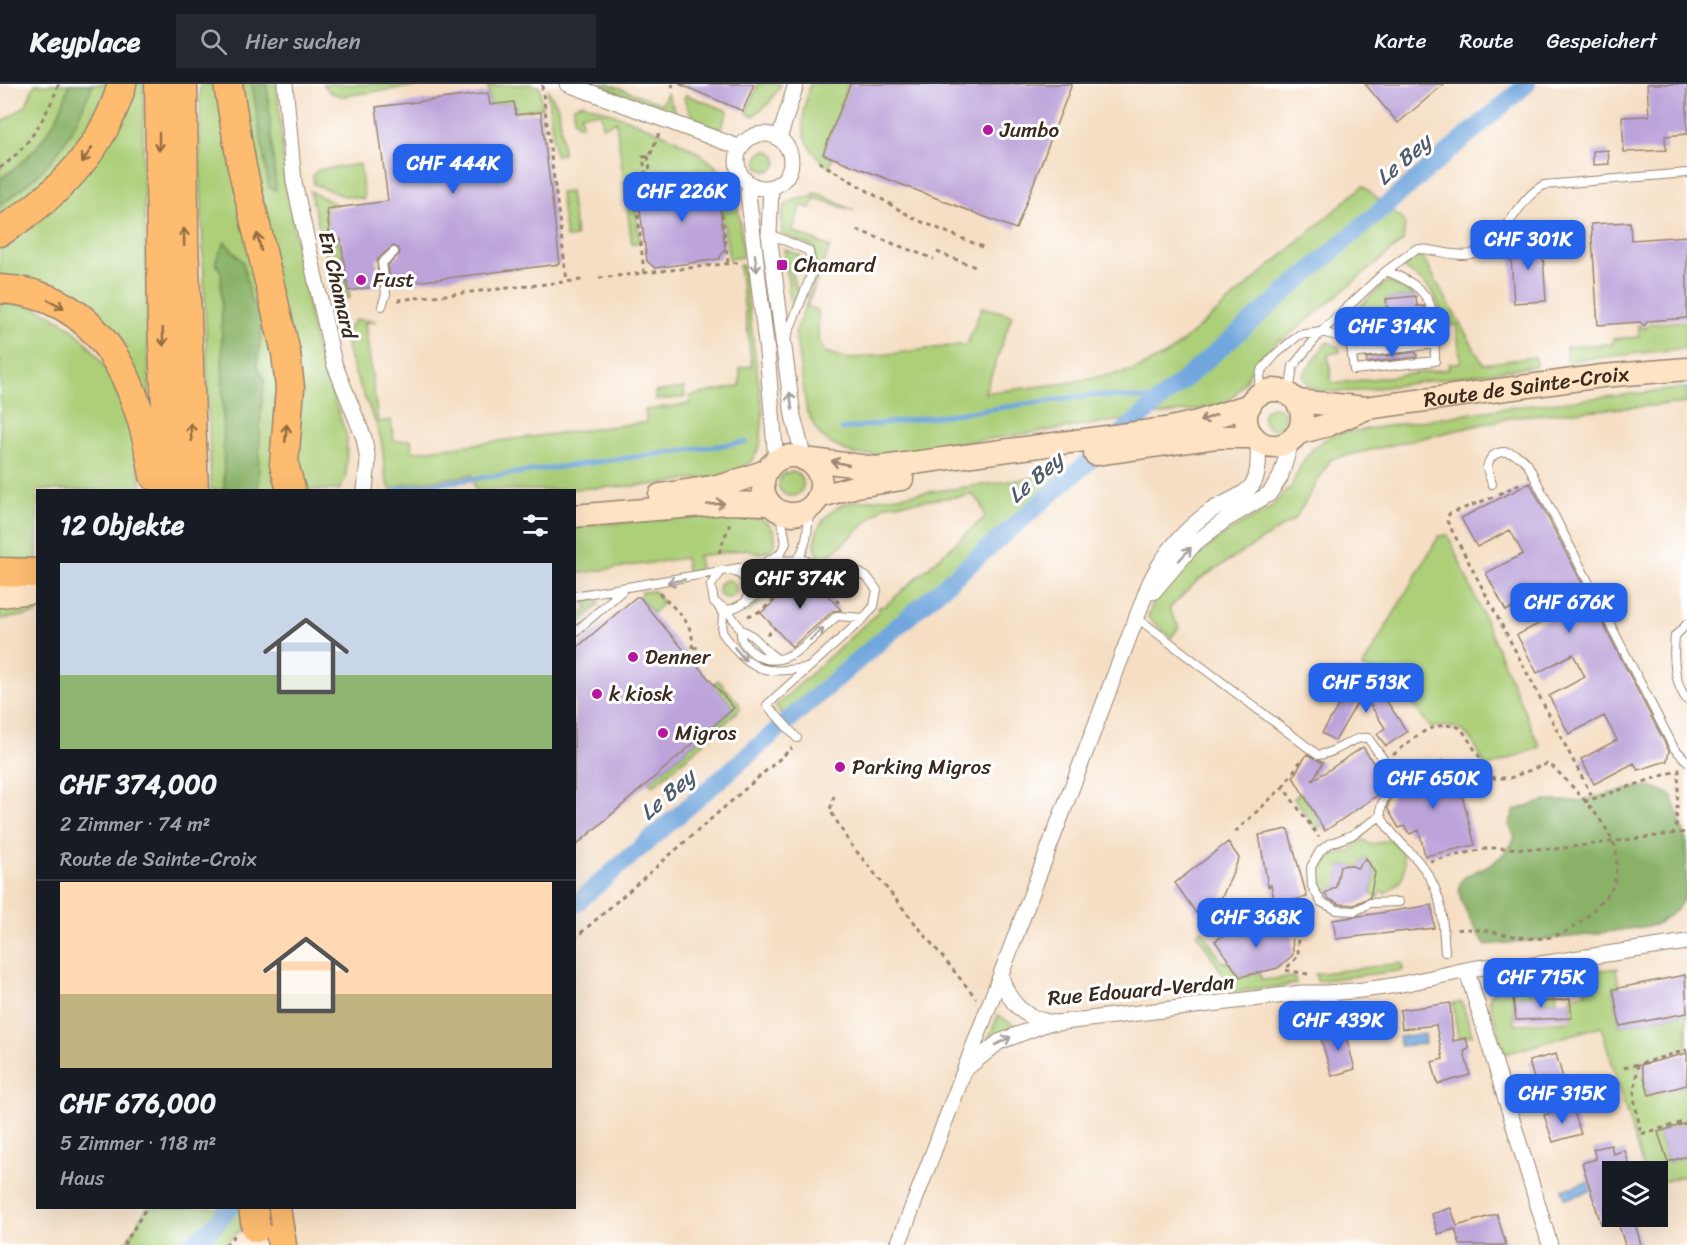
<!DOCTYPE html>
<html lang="de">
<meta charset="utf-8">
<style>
:root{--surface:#171b24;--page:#242831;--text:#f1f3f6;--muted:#9ea1a6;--line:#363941;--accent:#2563eb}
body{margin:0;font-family:Sriracha,sans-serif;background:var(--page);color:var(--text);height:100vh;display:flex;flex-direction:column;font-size:22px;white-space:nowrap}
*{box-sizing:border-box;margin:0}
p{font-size:20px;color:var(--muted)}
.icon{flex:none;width:33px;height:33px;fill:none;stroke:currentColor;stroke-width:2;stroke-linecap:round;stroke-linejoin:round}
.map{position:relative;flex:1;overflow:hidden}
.details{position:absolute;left:36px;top:405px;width:540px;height:720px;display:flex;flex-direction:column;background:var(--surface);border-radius:0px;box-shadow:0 6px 24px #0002}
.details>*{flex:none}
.buttons{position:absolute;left:1602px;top:1077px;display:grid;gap:12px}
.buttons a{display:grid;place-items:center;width:66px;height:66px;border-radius:0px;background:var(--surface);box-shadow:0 6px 24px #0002;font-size:30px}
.price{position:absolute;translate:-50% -51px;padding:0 14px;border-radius:12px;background:var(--accent);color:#fff;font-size:20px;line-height:39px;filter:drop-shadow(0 2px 3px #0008)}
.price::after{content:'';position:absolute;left:50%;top:36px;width:18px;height:14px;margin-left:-9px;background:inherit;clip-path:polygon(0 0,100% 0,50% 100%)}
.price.current{background:#222;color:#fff}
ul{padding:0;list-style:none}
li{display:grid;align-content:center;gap:12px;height:318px;padding:0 24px}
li+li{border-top:2px solid var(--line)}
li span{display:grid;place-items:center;height:186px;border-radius:0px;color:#555}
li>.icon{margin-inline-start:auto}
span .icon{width:108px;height:108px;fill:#fffc;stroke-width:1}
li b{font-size:26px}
h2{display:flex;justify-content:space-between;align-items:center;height:72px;padding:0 24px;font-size:26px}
header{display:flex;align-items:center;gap:36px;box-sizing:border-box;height:84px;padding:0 30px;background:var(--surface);border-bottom:2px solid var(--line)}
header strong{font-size:28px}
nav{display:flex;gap:33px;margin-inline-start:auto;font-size:21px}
.search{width:420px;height:54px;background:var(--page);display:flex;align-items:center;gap:15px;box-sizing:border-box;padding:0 21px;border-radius:0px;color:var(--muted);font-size:22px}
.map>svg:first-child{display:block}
.green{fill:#accf78;stroke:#747c4b;stroke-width:1.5}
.forest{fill:#89b268;stroke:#626e43;stroke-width:1.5}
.water{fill:#6fa6dd;stroke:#55687e;stroke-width:1.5}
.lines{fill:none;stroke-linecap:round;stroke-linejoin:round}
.stream{stroke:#6fa6dd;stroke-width:5}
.canal{stroke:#6fa6dd;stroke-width:18}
.building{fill:#bca4da}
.service-casing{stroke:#988470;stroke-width:10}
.minor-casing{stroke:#988470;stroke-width:17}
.secondary-casing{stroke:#988470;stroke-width:25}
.motorway-casing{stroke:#988470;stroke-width:31}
.path{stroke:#988470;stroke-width:3;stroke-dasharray:4.5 4.5;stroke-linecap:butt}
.service{stroke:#fff;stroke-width:8}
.minor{stroke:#fff;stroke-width:15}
.secondary{stroke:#fee4c5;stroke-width:22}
.motorway{stroke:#fdbc6f;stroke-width:28}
.motorway-bridge-casing{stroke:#988470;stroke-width:31;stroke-linecap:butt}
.motorway-bridge{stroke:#fdbc6f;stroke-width:28}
.oneway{stroke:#926c42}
.oneway2{stroke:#a79f9a}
.oneway3{stroke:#9c8772}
.poi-dot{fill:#b5179e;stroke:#fff;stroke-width:2}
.labels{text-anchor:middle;stroke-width:6;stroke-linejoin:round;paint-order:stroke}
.poi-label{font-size:21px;fill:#3b2a1e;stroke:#fff;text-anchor:start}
.street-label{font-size:21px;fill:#3b2a1e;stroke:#fff}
.water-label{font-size:22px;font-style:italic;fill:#505c6a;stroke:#fff}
</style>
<header>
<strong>Keyplace</strong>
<div class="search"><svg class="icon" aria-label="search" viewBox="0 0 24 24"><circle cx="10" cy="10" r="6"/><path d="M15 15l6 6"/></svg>Hier suchen</div>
<nav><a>Karte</a><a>Route</a><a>Gespeichert</a></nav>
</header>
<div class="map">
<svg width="1687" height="1161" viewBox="0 0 1687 1161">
<rect width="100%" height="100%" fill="#fff"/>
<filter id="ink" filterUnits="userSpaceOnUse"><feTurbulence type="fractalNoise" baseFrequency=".0167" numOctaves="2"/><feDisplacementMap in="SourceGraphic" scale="12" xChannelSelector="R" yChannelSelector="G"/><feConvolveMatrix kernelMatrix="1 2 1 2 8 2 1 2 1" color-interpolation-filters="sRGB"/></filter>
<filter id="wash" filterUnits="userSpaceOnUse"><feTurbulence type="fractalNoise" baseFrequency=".008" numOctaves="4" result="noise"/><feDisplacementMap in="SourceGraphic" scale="24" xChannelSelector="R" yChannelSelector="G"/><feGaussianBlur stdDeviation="1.35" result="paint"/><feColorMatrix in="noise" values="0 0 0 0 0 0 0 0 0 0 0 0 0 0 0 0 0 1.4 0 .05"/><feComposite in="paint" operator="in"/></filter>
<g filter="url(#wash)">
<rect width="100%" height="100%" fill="#f5dec3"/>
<path class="green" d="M35,0H109C81,61 58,96 0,132V40L26,21Z
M131,0H144L143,74L150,322L106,250L0,198V159Z
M200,0H222L277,258L284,406H211L200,75Z
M241,0H277L286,103L315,260L347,353L346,393L339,406H302Z
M323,0H433L342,12L331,9Z
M531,0L540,3L542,24L516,28L514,18L490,21L488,2Z
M596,0H609L662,20L667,9L676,30Z
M758,0H781L769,19L753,32L747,29Z
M810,0H850L823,70L833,74L829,83C797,59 800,36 810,0Z
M547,5L559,24L563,70L555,71Z
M686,11L728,27L721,45C698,41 691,35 684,14Z
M583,19C627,36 717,61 734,109C741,128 741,153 743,173L729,175L717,89L633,100L640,158L632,160L616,37L603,43L601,29L581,30L582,41H578L574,35V22Z
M757 77a10 10 0 1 1 20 0a10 10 0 1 1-20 0Z
M360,80L364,115L341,111L314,100L313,91L318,86Z
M1363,102L1405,138L1403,157L1282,257L1280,255C1273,262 1265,268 1259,275C1242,297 1243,311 1215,323L875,371L853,370L833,361L819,350L807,328L795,249L817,190L813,163L782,150C780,122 782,116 812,113L814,109L820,110L854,127L815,114L811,125L802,121L792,147L830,163L807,222L818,227V255L825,268L848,275L967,260L982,223L1012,231L985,309L1066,299L1135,286L1169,269Z
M310,107L336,120L325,123L329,157H339L350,214H340L336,210Z
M570,108L576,153L566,154L560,109Z
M784,165L799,171L807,185L805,193L800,182H797L792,193L799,210L792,230Z
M1414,173L1423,174L1483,280L1535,273L1536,282L1356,307C1339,307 1307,313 1303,291L1327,258L1339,263L1340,268L1328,270L1332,300L1449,285V280L1461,278L1456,241L1443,242C1438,209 1430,200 1402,183Z
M739,181H743L763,331L760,361L753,375L742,385L719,392L650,401L555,406H475L472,391L405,400L391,406C382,391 385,369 380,352C368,314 350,291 345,249L355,236L377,237L365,239L378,338L391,336L394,357L411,356L413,368L647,338L645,326L690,320V312L740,302V284L752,282Z
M1387,197L1416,212L1386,215L1387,225L1355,230L1357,245L1341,240Z
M0,218C13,221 29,221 41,226C113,258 132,336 142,406H38L37,477L0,478Z
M1687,237V264L1567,277L1566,263L1613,260V255L1639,253L1638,241L1645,245L1650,240Z
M684,304L685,313L656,316L655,308Z
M1687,304V319L1518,332L1331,375L1295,435L1198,496L1169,525L1179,543L1171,554L1148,533L1154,516L1166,498L1183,482L1231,446L1271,424L1287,405L1290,406C1301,379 1308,363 1335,350L1513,323Z
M1263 334a11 11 0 1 1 22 0a11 11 0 1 1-22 0Z
M779 400a12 12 0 1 1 24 0a12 12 0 1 1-24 0Z
M1070,389L786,634L775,623L878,528L879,523L885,522L985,433L981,419L973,411L886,421L827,474L836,477L833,479L822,476C804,455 825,427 846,419Z
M723,431C745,432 777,429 775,460C769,470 755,471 747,465L698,472L700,484L691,489L687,486L685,474L575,490L574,442Z
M1448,451L1540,663L1486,684C1473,655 1466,637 1431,644L1388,590L1362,584L1439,452Z
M797,486L826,492L825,496L806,490L797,492L747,529L756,519Z
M718 505a9 9 0 1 1 18 0a9 9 0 1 1-18 0Z
M654,507L663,519L653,529L640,513L641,508Z
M596,514L600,519L575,544L574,537L589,524L581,515Z
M37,515V530L0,535V521Z
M718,596L739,619L740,625L710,654L706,649L734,624L713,600Z
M701,653L705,658L653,702L649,698Z
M1302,708L1322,741L1316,745L1294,714Z
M1391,755C1410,772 1410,798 1384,809L1381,807L1378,814L1371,810L1375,789L1366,774L1357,784L1350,781L1340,782L1343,787L1338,791L1339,801L1323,811C1314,789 1326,767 1351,768L1356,759L1364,756L1371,761Z
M1202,846L1223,879L1228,876L1240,893L1260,888L1262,896L1295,893L1296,900L1234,908L1197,849Z
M1402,879L1403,886L1317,897L1315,890Z
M1619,884L1616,886L1620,904L1613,905L1620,942L1687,929V965L1638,979L1649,1011L1687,1001V1039L1658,1048L1668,1078L1687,1072V1091L1658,1099V1088L1644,1087L1601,942L1505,970L1489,915L1498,900L1527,896L1529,912L1512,914L1515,940L1572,937L1571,912L1585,909L1583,897L1566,898L1564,891Z
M1554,892L1557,916L1543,918L1542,911L1531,912L1529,895Z
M1462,918L1472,951L1458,954L1453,919Z
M998,931L1017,943L987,958Z
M147,1124H247L249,1138L224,1161H125Z"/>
<path class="forest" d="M69,0H93C67,61 55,82 0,121V95C33,74 60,39 69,0Z
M252,0H267L276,106L269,104Z
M225,158L243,178L251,217L264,230L257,283L265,296L261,325L258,406H224L221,188L215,178Z
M1653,703L1672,711L1687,759L1686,811L1676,827L1655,841L1579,852L1485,861C1424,764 1486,810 1515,754L1509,740L1515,726L1545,717H1578L1634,704Z"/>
<path class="water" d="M1424,950L1425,960L1400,962L1399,953Z
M1588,1098L1591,1107L1565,1115L1562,1106Z"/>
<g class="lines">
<path class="stream" d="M842,345L1094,311L1159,316
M397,405L746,358
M177,1161L222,1130"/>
<path class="canal" d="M574,821L1527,0
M196,1161L230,1124"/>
</g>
<g id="blocks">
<path class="building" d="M679,0H754L743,27Z
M850,0H1072L1016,145L823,70Z
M1365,0H1444L1398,39Z
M1647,0H1687V50L1665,52L1666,66L1624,68L1622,33L1649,32Z
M488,9L490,21L514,18L516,31L541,28L560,180L391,201L388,181L400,169L398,164L393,162L377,176L379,202L348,207L341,155L330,156L327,125L388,117L376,23Z
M1608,66L1609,80L1593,81V67Z
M708,95L717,101L725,165L719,175L655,184L647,177L638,111L644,104Z
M1630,138L1631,156L1687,152V234L1648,237L1644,242L1640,238L1598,241L1591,140Z
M1542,156L1546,217L1514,219L1510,158Z
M1416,212L1417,222H1424L1426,241L1363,251L1362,246L1373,245L1371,228L1387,225L1386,215Z
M1416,268L1417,273L1367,279L1366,274Z
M1530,399L1669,667L1667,677L1638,686L1634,679L1594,700L1581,675L1617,656L1604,632L1569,650L1549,612L1585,593L1573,570L1537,589L1517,551L1554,532L1541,508L1506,527L1486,489L1523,470L1510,446L1477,463L1461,434Z
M807,489L841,526L833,527L792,563L761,529Z
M636,513H640L652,529L734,624L574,763V566Z
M1350,602H1377L1407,648L1386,662L1377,650L1385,644L1363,609L1335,657L1322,649Z
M1363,663L1384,696L1379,710L1325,747L1293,693L1307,670L1323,679L1312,697Z
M1443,676L1458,696L1475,761L1425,772L1419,746L1410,750L1404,742L1399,744L1387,724L1395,703Z
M1288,745L1307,813L1275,820L1271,801L1268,802L1259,751Z
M1228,758L1239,774L1222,813L1196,829L1175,799Z
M1366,774L1375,789L1370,813L1354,821L1339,820L1329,815L1324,810L1336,803L1340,782L1350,781L1357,784Z
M1432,821L1434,844L1336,855L1333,836Z
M1237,842L1292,848L1293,871L1278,884L1240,893L1215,857Z
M1685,891L1687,929L1620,942L1613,905Z
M1542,911L1543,918L1570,915L1572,934L1516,936L1513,914Z
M1450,919L1453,957L1466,954L1469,965L1464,967L1470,991L1438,1000L1432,978L1443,975L1436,941L1402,945L1400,926Z
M1344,945L1355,985L1332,992L1320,952Z
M1687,969V1001L1649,1011L1641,981Z
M1556,970L1564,997L1537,1005L1529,977Z
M1563,1025L1564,1028L1573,1025L1581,1050L1553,1058L1544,1031Z
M1687,1039V1072L1668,1078L1658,1048Z
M1611,1061L1613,1070L1625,1066L1630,1084L1612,1088V1136L1601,1140L1582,1079L1596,1075L1593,1065Z
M1451,1124L1457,1142L1497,1130L1506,1161H1460L1455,1145L1438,1150L1432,1130Z
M1616,1132H1633L1641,1161H1625Z"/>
</g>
</g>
<g filter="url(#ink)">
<use href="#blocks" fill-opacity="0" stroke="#988470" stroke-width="1.5"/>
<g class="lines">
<defs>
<path id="service" d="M770,150L809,167L812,189L785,257
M1386,187L1416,165C1434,164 1454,174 1471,170C1506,160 1515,116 1544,101L1687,89
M382,222L386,210L382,179L394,168
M1350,255L1362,257L1435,248
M1352,270L1435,260
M1257,312L1261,287L1276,270L1299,251L1321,248L1386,187C1438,207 1434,225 1435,277L1354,286L1350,255L1321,248L1293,282L1289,310
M1492,400L1487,384C1491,361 1516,366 1527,379L1674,664L1687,677
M771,477L805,476L825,486L858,488L868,494L877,506L874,522L864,534L767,621L797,654
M732,487C746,491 751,501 747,515
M720,489L711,501L714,518L727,526C743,524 793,485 801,470C808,456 808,439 809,424
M574,512L763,480L780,470L786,459L780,427
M718,522L723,530L722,548C749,587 761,590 806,584
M727,526C731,532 737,539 740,545C742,550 740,554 743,558C776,601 809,556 837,532L864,534
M1136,533L1318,671C1337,670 1351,652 1368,654C1375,665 1386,676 1390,689C1394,705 1376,718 1382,734C1390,750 1406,763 1418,777C1444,808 1442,831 1445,868
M1687,540L1675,552C1673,573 1674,599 1687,616
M741,546C758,551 763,568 778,575
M574,549L623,506
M1381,732L1352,751L1329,760L1320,767L1311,783L1312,802L1321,818L1337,826L1355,827L1370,819L1399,818"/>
<path id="minor" d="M285,0L294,98L334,279L364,354L368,377L365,406
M568,0L741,64
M737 77a27 27 0 1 1 54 0a27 27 0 1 1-54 0Z
M779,55L796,0
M750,100L748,110L767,268L776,377
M771,103L769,150L793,332L804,375
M1153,508L1195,459L1225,436L1269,410L1280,394L1292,355
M1467,887L1550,1161
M1001,892C1009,920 1025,936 1056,939L1302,909C1343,910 1386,904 1426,895C1453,890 1486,878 1513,884L1687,858
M967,984L999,958L1048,939
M898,1161L1150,498C1165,468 1184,445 1212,426C1226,417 1246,412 1254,398C1260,386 1258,370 1258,357"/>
<g id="secondary">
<circle cx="1274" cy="334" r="28"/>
<path id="s1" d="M1297,317L1366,324L1602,292L1687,285"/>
<path d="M1298,349L1328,341L1365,325"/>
<path d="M1095,370L1216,353H1254"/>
<circle cx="792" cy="401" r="29"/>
<path d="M804,375L876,384L1166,345L1198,338L1250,321"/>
<path d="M660,411L725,401L766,387"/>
<path d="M818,413L857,402L902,395"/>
<path d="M574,432L727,419L770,420"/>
<path d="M0,512L38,507"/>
</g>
<path id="motorway" d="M159,0L162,237L170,406
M183,0L184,159L194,406
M228,0L242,83L286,269L290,304L284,380L291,406
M0,148C56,113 104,66 122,0
M0,205C104,210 140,304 154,392
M0,488L38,489
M276,1124L282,1161"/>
</defs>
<use href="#service" class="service-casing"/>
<use href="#minor" class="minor-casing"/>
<use href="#secondary" class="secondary-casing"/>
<use href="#motorway" class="motorway-casing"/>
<path class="path" d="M542,1L567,197
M672,3L673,0
M648,72L650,86
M819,78L915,135L983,163
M0,84C28,65 47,31 59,0
M647,100L643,73L650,72L659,49
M857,146L934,175
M937,168L975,183
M644,189L635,103L717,92L728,179
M599,194L741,178
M398,216L582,196
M1499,410L1523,398
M1493,413L1449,430L1447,437L1593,714
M719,469L730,439
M832,499L834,514L839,519
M659,509C675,525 696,540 692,564
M748,532L761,527L800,494L815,495
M767,551L775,544
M686,569L692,564L701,563
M1393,671C1414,654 1433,634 1461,644L1493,694H1510L1546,680L1553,683C1574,704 1601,731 1613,758C1619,769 1618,797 1610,807C1606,813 1600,819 1595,824C1582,839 1565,851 1545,854C1514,857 1484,841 1454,846
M1283,703L1302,675
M834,712L830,726L849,758L976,914
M1584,718L1679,686L1676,744L1673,749
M1235,748L1283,703L1319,753
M1430,777L1489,764L1556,765L1687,748
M1208,822L1225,841L1231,837L1294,845
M1298,850L1294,847L1291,821L1308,818
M574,855L792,664
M1308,890L1285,886L1298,872V850L1316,827
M1638,980L1634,1013L1641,1050L1687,1037
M1624,984L1687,966
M124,1161L146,1124
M225,1161L236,1150"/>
<use href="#service" class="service"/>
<use href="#minor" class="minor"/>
<use href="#secondary" class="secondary"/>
<use href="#motorway" class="motorway"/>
<defs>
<path id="motorway-bridge" d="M253,1124L256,1144"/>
</defs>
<use href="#motorway-bridge" class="motorway-bridge-casing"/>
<use href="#motorway-bridge" class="motorway-bridge"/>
</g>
<defs><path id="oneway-shaft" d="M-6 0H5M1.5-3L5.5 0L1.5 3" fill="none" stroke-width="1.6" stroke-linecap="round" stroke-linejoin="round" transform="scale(1.5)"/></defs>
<g class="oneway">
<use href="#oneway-shaft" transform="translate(159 58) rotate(90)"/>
<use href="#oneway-shaft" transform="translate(87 71) rotate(125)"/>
<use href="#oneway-shaft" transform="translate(184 153) rotate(-91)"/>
<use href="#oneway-shaft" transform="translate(259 158) rotate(-103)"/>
<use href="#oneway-shaft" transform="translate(56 220) rotate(27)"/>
<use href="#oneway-shaft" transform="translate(163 253) rotate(88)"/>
<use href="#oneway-shaft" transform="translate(191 348) rotate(-93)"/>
<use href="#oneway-shaft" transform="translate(286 349) rotate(-85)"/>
</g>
<g class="oneway2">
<use href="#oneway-shaft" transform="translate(756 179) rotate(83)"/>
<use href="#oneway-shaft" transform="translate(791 317) rotate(-98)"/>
<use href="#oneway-shaft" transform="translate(1185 470) rotate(-47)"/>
<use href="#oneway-shaft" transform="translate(676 497) rotate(170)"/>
<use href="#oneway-shaft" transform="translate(817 550) rotate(-41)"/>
<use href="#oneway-shaft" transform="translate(740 570) rotate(50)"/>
<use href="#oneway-shaft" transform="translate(1003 957) rotate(-28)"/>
</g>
<g class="oneway3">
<use href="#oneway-shaft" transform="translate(1208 334) rotate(158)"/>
<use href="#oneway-shaft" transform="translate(840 379) rotate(-167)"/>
<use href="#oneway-shaft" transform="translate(716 420) rotate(-4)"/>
</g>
</g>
<g class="poi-dot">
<circle cx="988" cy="46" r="6"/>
<rect x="776" y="175" width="12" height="12" rx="3"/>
<circle cx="361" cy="196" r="6"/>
<circle cx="633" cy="573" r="6"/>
<circle cx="597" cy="610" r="6"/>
<circle cx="663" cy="649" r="6"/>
<circle cx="840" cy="683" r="6"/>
</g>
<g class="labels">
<g class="poi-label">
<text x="1000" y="53">Jumbo</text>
<text x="794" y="188">Chamard</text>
<text x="373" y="203">Fust</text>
<text x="645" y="580">Denner</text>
<text x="609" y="617">k kiosk</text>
<text x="675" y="656">Migros</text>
<text x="852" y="690">Parking Migros</text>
</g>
<g class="street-label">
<text transform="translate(338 201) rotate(77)" y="7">En Chamard</text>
<text dy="7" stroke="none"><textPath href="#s1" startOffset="231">Route de Sainte-Croix</textPath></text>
<text transform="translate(1141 906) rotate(-5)" y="7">Rue Edouard-Verdan</text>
</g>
<g class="water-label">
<text transform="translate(1403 75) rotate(-41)" y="8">Le Bey</text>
<text transform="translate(1035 393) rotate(-41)" y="8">Le Bey</text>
<text transform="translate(667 710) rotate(-41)" y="8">Le Bey</text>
</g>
</g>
</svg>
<div class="buttons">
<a><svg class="icon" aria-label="layers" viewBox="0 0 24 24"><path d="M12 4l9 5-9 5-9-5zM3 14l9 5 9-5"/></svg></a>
</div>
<b class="price" style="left:453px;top:111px">CHF 444K</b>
<b class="price" style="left:682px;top:139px">CHF 226K</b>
<b class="price" style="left:1528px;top:187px">CHF 301K</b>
<b class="price" style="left:1392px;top:274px">CHF 314K</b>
<b class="price current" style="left:800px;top:526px">CHF 374K</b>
<b class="price" style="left:1569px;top:550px">CHF 676K</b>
<b class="price" style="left:1366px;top:630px">CHF 513K</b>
<b class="price" style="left:1433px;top:726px">CHF 650K</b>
<b class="price" style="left:1256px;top:865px">CHF 368K</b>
<b class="price" style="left:1541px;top:925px">CHF 715K</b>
<b class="price" style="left:1338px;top:968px">CHF 439K</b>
<b class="price" style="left:1562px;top:1041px">CHF 315K</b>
<section class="details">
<h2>12 Objekte<svg class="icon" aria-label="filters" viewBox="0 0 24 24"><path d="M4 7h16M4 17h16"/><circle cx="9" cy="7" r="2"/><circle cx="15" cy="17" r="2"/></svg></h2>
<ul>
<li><span style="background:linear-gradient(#c9d6e8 60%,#8fb573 0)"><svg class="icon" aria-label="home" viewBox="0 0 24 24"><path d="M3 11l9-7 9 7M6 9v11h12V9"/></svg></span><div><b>CHF 374,000</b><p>2 Zimmer · 74 m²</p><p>Route de Sainte-Croix</p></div></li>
<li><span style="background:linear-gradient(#ffd9b3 60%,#c2b280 0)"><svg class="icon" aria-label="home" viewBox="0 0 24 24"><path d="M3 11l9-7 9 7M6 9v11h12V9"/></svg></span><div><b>CHF 676,000</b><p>5 Zimmer · 118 m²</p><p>Haus</p></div></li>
</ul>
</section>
</div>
